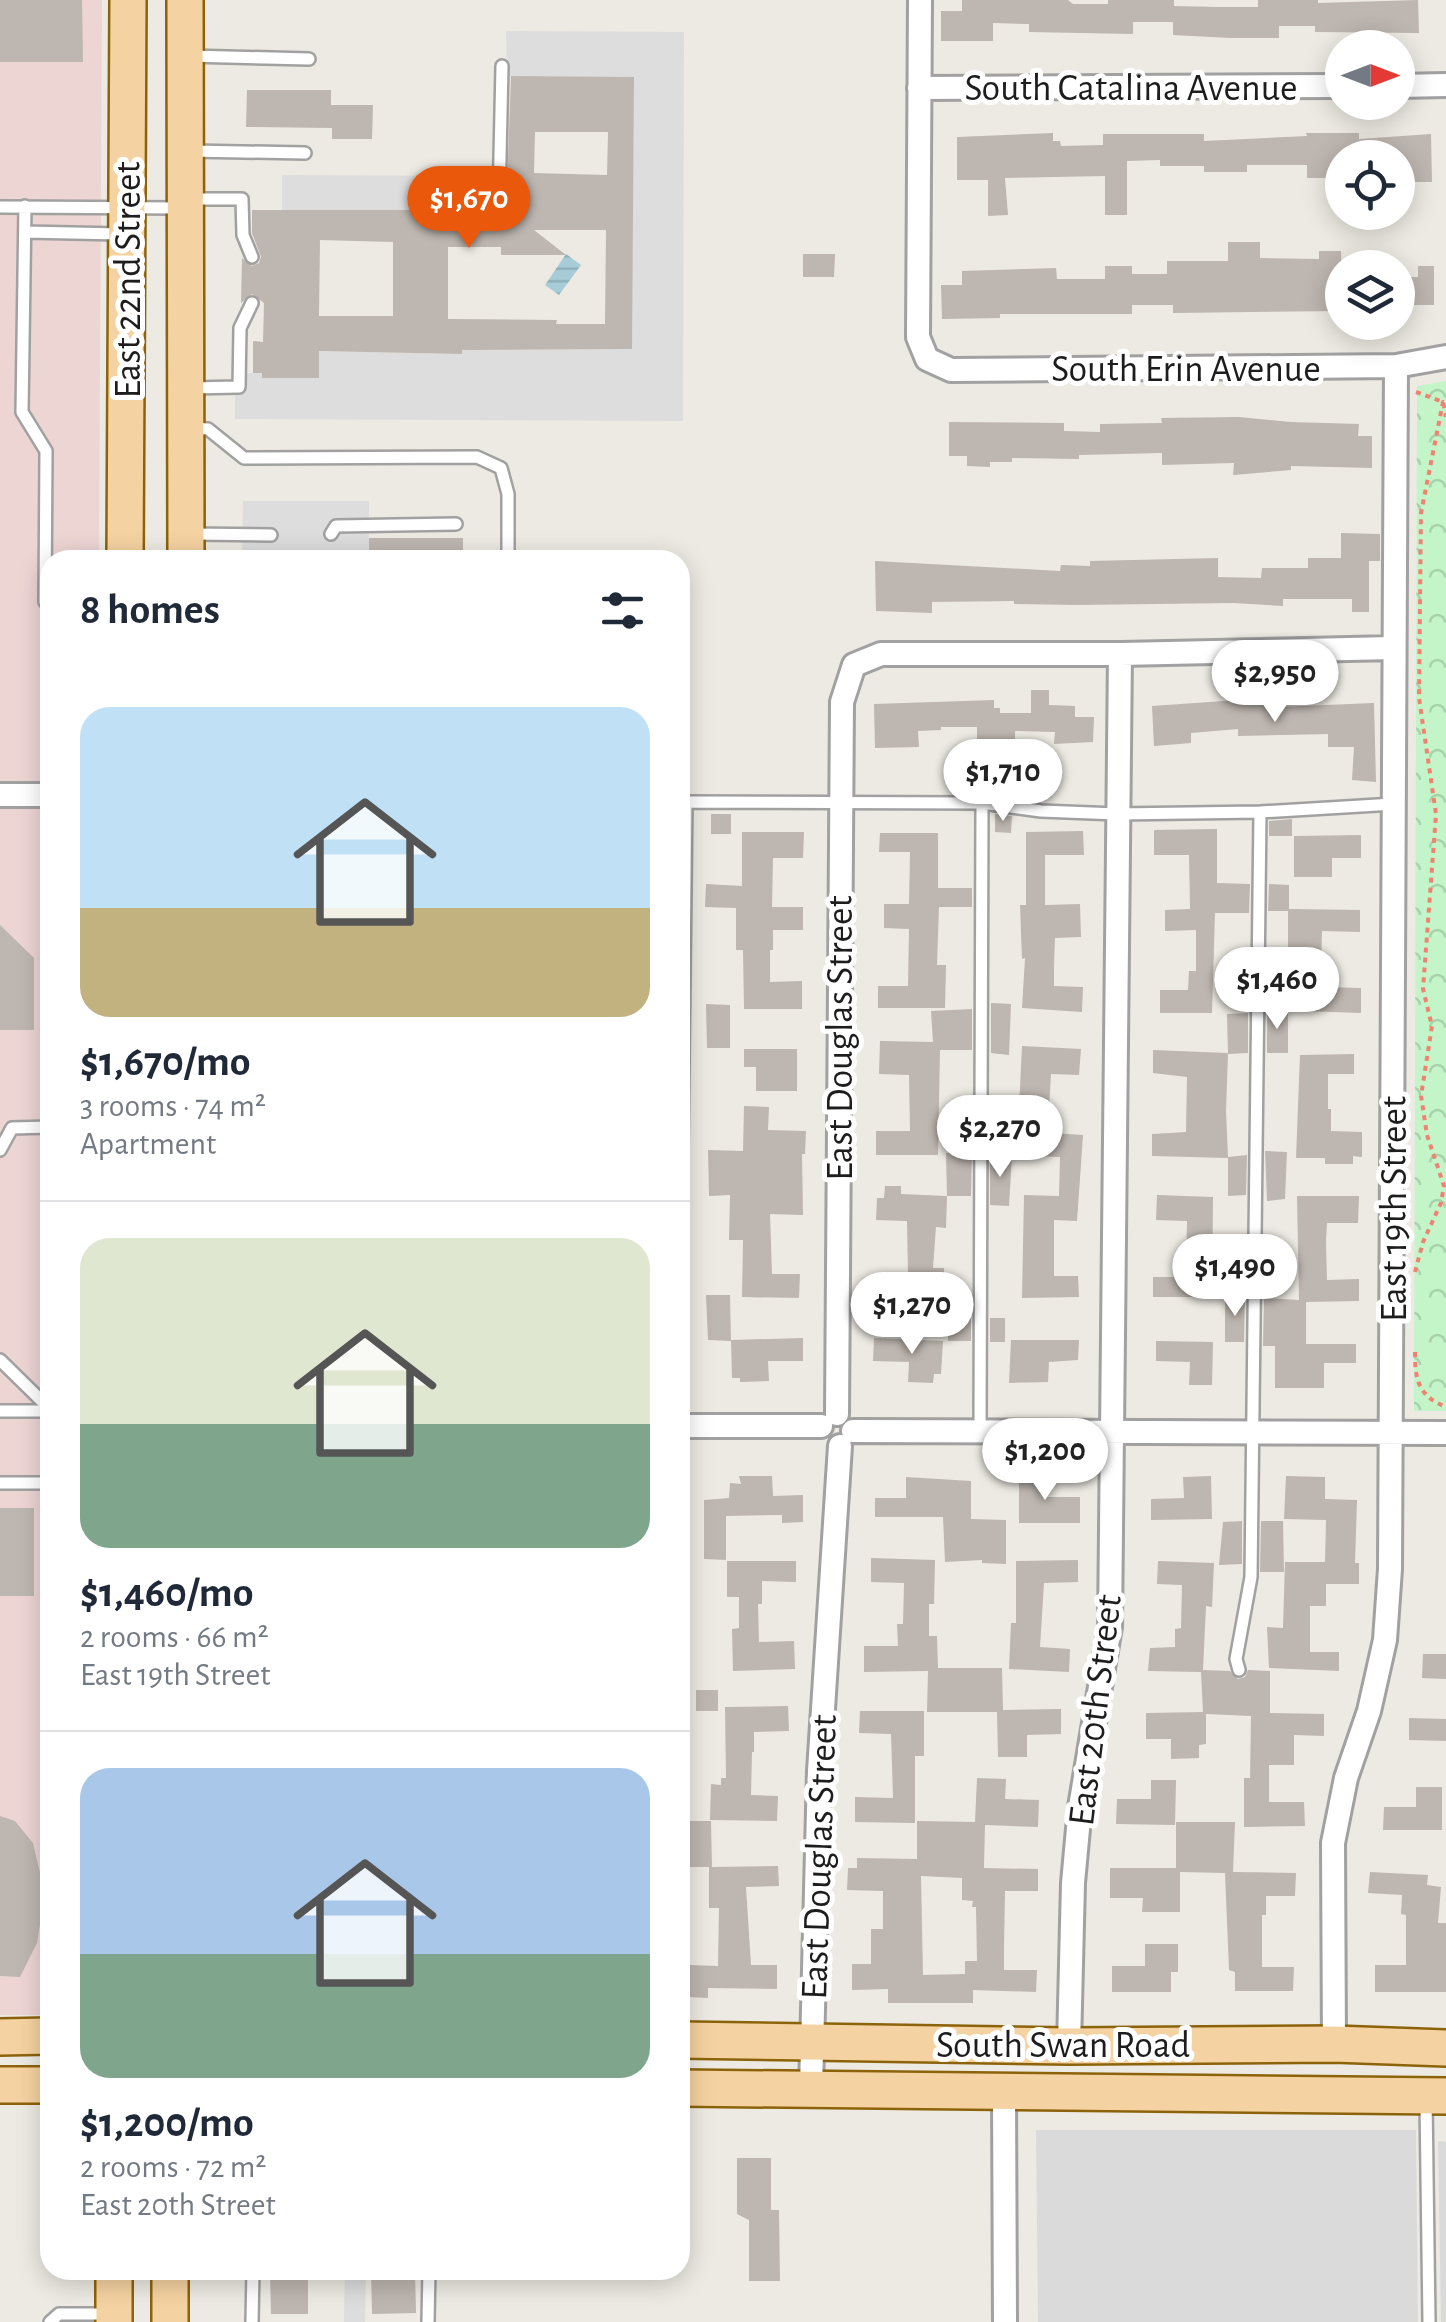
<!DOCTYPE html>
<meta charset="utf-8">
<style>
:root{--surface:#fff;--page:#f6f6f7;--text:#1f2937;--muted:#747a83;--line:#e0e1e3;--accent:#ea580c}
body{margin:0;font-family:"Alegreya Sans",sans-serif;background:var(--page);color:var(--text);height:100vh;display:flex;flex-direction:column;font-size:38px;white-space:nowrap}
*{box-sizing:border-box;margin:0}
p{font-size:32px;color:var(--muted)}
.icon{flex:none;width:55px;height:55px;fill:none;stroke:currentColor;stroke-width:2;stroke-linecap:round;stroke-linejoin:round}
.map{position:relative;flex:1;overflow:hidden}
.drawer{position:absolute;left:40px;top:550px;width:650px;height:1730px;display:flex;flex-direction:column;background:var(--surface);border-radius:30px;box-shadow:0 5px 25px #0003}
.drawer>*{flex:none}
.needle{width:65px;rotate:90deg}
.buttons{position:absolute;left:1325px;top:30px;display:grid;gap:20px}
.buttons a{display:grid;place-items:center;width:90px;height:90px;border-radius:50%;background:var(--surface);box-shadow:0 5px 25px #0003;font-size:50px}
.price{position:absolute;translate:-50% -85px;padding:0 22px;border-radius:35px;background:#fff;color:#222;font-size:32px;line-height:65px;filter:drop-shadow(0 2px 5px #0008)}
.price::after{content:'';position:absolute;left:50%;top:60px;width:30px;height:22px;margin-left:-15px;background:inherit;clip-path:polygon(0 0,100% 0,50% 100%)}
.price.current{background:var(--accent);color:#fff}
ul{padding:0;list-style:none}
li{display:grid;align-content:center;gap:20px;height:530px;padding:0 40px}
li+li{border-top:2px solid var(--line)}
li span{display:grid;place-items:center;height:310px;border-radius:30px;color:#555}
li>.icon{margin-inline-start:auto}
span .icon{width:180px;height:180px;fill:#fffc;stroke-width:1}
li b{font-size:42px}
h2{display:flex;justify-content:space-between;align-items:center;height:120px;padding:0 40px;font-size:42px}
.map>svg:first-child{display:block}
.residential{fill:#dbdada}
.commercial{fill:#edd5d4}
.park{fill:url(#park-crowns)}
.parking{fill:#ddd}
.water{fill:url(#water-rules)}
.building{fill:#beb6b0;fill-rule:evenodd}
.lines{fill:none;stroke-linecap:round;stroke-linejoin:round}
.lane-casing{stroke:#a1a1a1;stroke-width:16}
.street-casing{stroke:#a1a1a1;stroke-width:28}
.primary-casing{stroke:#8c630a;stroke-width:40}
.path{stroke:#f08272;stroke-width:4;stroke-dasharray:5 5;stroke-linecap:butt}
.lane{stroke:#fff;stroke-width:11}
.street{stroke:#fff;stroke-width:22}
.primary{stroke:#f5d2a1;stroke-width:35}
.labels{text-anchor:middle;stroke-width:10;stroke-linejoin:round;paint-order:stroke}
.street-label{font-size:38px;fill:#1d1d1d;stroke:#fff}
</style>
<div class="map">
<svg width="1446" height="2322" viewBox="0 0 1446 2322">
<defs>
<pattern id="park-crowns" width="20" height="18" patternUnits="userSpaceOnUse" patternTransform="scale(2.5)"><rect width="20" height="18" fill="#c3f5c8"/><path d="M2 6a3 3 0 1 1 6 0M12 15a3 3 0 1 1 6 0" fill="none" stroke="#a7d2ab"/></pattern>
<pattern id="water-rules" width="6" height="5" patternUnits="userSpaceOnUse" patternTransform="scale(2.5)"><rect width="6" height="5" fill="#a7ccd8"/><path d="M0 2.5h6" fill="none" stroke="#8fafb9"/></pattern>
</defs>
<rect width="100%" height="100%" fill="#edeae3"/>
<path class="residential" d="M1036,2130H1416L1418,2322H1038Z
M1438,2141L1446,2142V2322H1441Z"/>
<path class="commercial" d="M0,0H102L99,560H50V2015H0Z"/>
<path class="park" d="M1446,381V1411H1414L1417,386Z"/>
<path class="parking" d="M506,31L684,32L683,421L235,419V373H262V378H319V351L462,354V350L631,349L634,78L507,76Z
M282,175L490,176L487,214L455,213L454,210H282Z
M243,501H369V560H242Z
M345,2270H366L365,2322H344Z"/>
<path class="water" d="M566,254L581,265L559,295L545,285Z"/>
<path class="building" d="M0,0H82L83,62H0Z
M962,0H1068L1073,4H1108V0H1174V6L1218,7H1258V0H1318V3L1418,0L1419,33L1315,32V26H1279V38H1230L1173,35V22H1133V34L1029,32V24L993,23V41H941V11H962Z
M511,76L634,77L632,349L462,350V354L319,351V378H262V373H253V341L263,342L264,303L252,294L241,303L242,258L252,266L259,263L261,257L252,233V210H455V213L506,214ZM535,132H608L607,175L534,173ZM534,230H606L605,324H556L557,320L448,319V247H501V255H566ZM320,240L393,242V316H319Z
M247,90H331V105H373L372,139H332V128L246,127Z
M1053,133V141H1060L1061,146L1103,145V134H1204V141L1307,136L1306,133H1359V139L1431,134L1432,182H1402L1401,175H1398V158H1342V178H1307V165H1247V172H1204V166H1160V160L1127,161V215H1105V176L1005,178L1008,215L988,216V180H957V137Z
M1228,242H1260V258L1319,259V251H1341L1342,311L1173,313V305H1132V314H1000V318L942,319L941,285H962V271L1056,268L1057,279H1105V266H1132V274H1167V261H1228Z
M803,254H835L834,277H803Z
M1418,266H1434V305H1398V277H1418Z
M1239,417L1291,422L1359,424L1358,436H1372V468L1291,466V470L1233,475L1234,463L1162,465V453L1079,455V459L1012,458V462H990V467L967,466V456H949V422L1064,423V431L1100,432V424L1162,423L1161,418Z
M1341,533L1380,534V561H1369V612H1352V599H1283V606L1233,603L1076,605L1014,604V601L932,602V613L876,611L875,561L1060,571L1061,565L1090,566V561L1218,558V577L1261,578L1262,568H1308V558H1341Z
M369,538H463V560H369Z
M1031,690H1049V705L1075,706V717H1094L1093,742L1054,744L1055,732L1015,731V740L977,743V727H941V730L918,731L919,747L875,748L874,704L994,700V708H1000V713H1031Z
M1238,697H1273V705L1278,707L1374,703L1376,782L1352,780L1354,747H1328V734L1238,736V729L1191,733V743L1154,746L1152,706L1238,700Z
M711,814H731V834H711Z
M995,814L1012,816L1011,833L995,832Z
M1292,819V836H1269V821Z
M1217,829V883L1250,884L1249,913H1215L1212,1013H1160V990H1188L1189,971H1196V930L1165,931V910L1190,909L1189,855H1154V830Z
M1083,831L1084,855H1045V905L1080,904L1081,937L1055,938L1054,966V986L1083,987L1082,1012L1022,1008L1025,958L1022,959L1020,905H1026V832Z
M742,832H804L803,858H773L772,907H803V930H773V950H770V982L802,981V1009H744L743,950H736V908L705,907L706,884L742,886Z
M880,833H938V888H972V907H939L937,965H946L945,1008H878V986H908L909,929L884,928V904H909L910,852H879Z
M1361,835V858H1332V877H1294V836Z
M1269,884L1289,885V909L1360,910V932L1322,931L1321,968H1327L1326,987L1361,988V1013L1302,1011L1303,952H1288V911H1268Z
M0,925L34,958V1030H0Z
M991,1003L1011,1004L1009,1055L991,1053Z
M706,1004L730,1005V1048H707Z
M972,1009V1050H940L938,1155H876V1131H910L909,1075L879,1074L880,1041L933,1042L931,1011Z
M1267,1011L1288,1012V1053H1267Z
M1248,1013V1053L1228,1054L1226,1111L1228,1157L1247,1155L1246,1195L1228,1196V1158L1152,1156V1134L1186,1132L1187,1077L1153,1073V1050L1228,1053L1227,1014Z
M1022,1046L1081,1049L1079,1075L1051,1074L1049,1110H1054L1053,1133L1083,1135L1077,1221L1054,1220V1276H1078L1079,1297L1022,1298L1024,1195L1059,1196L1060,1157L1008,1155L1009,1109H1019Z
M744,1049H797V1091H756V1067H744Z
M1354,1054V1074H1328V1109H1331V1131L1362,1132V1157L1353,1156V1164H1325V1158H1296L1300,1055Z
M744,1106L769,1107L768,1130L806,1131L805,1154H802L803,1215L770,1214L772,1274H800L799,1298L742,1297L743,1240H729L730,1195L709,1196L708,1150L743,1151Z
M1265,1151L1287,1152L1285,1199L1267,1201Z
M946,1153L972,1154L971,1196H947Z
M990,1155H1012L1009,1206L990,1205Z
M885,1186H901V1194L947,1196L946,1228L936,1227L933,1268H944V1300H873V1274H908L907,1221L876,1220L877,1198H884Z
M1157,1195L1213,1197L1212,1297H1153V1277H1186L1187,1221L1156,1220Z
M1297,1196H1359L1358,1223H1327L1326,1242L1327,1280L1359,1279V1301L1306,1302V1344H1356V1363H1324V1388H1275V1346H1263L1264,1298L1299,1300Z
M706,1295H730L731,1341L708,1340Z
M1245,1296L1244,1342H1225V1297Z
M948,1297H971V1341H948Z
M990,1318H1005V1342H990Z
M803,1338V1361H768L769,1381L740,1382V1378H732L731,1340Z
M874,1338L943,1341L941,1374H934L933,1383L908,1382L909,1362L873,1361Z
M1011,1340H1079L1078,1360L1049,1362L1048,1382L1009,1383Z
M1156,1341L1213,1342L1212,1385H1189L1190,1362L1156,1361Z
M1019,1475H1047V1497H1080V1523H1019Z
M739,1476H772L773,1496L803,1495V1522L782,1523V1515L726,1516V1560L704,1559V1500L729,1498L730,1483L741,1484Z
M1211,1476L1212,1519L1151,1520V1499L1184,1498L1183,1477Z
M1286,1476L1325,1477V1499L1357,1500L1355,1563H1359V1584H1326V1606H1310V1652H1339V1671L1269,1668L1267,1627L1283,1628L1285,1562H1325L1326,1520L1284,1519Z
M906,1477L971,1481V1519L1006,1520V1564L982,1563V1560L945,1562L943,1517H875V1498H906Z
M0,1508H34V1596H0Z
M1242,1521V1564L1219,1565L1223,1522Z
M1261,1521H1283L1284,1572H1260Z
M871,1558L935,1560L934,1604H929V1636H937L938,1668H1002L1003,1710L1061,1709V1734L1027,1735V1757H998L997,1712H927L928,1671L864,1672V1646H898L897,1624H903L904,1583L871,1582Z
M1078,1560V1582L1044,1583L1040,1647L1070,1649L1069,1672L1009,1669L1011,1623H1016V1561Z
M727,1561H796V1582L762,1581V1604H758L759,1642L794,1641L795,1669L733,1671L732,1629L739,1628V1597H727Z
M1158,1561L1214,1563L1212,1607L1206,1606L1203,1670L1230,1671L1238,1679L1245,1677L1248,1670L1270,1671V1713L1324,1714V1736L1294,1735V1765H1269V1802H1304L1305,1826L1244,1827V1778H1250L1251,1716L1206,1714V1744L1199,1745V1758L1171,1759V1739H1146V1713L1203,1712L1201,1672L1148,1671L1150,1648L1175,1647V1629L1181,1628L1182,1585L1157,1584Z
M1423,1654H1446V1679L1422,1678Z
M696,1690H718V1711H696Z
M788,1706L789,1731L754,1732V1752H752L751,1795L778,1796L777,1821L710,1820L711,1784L721,1785V1778H726L725,1707Z
M860,1711H924V1756H915V1823L855,1822V1797L893,1798L891,1734L859,1733Z
M1409,1718L1446,1719V1741L1409,1740Z
M977,1778L1006,1779L1005,1799L1039,1800L1038,1827L985,1825L984,1868L1038,1869V1891H1005L1004,1947V1970H1037L1036,1992L973,1990V2003H888V1989L852,1990V1964H871V1929H883V1891L847,1890L848,1868H857V1858L917,1859V1821L975,1822ZM921,1876L962,1878V1900L973,1901L972,1907H976L977,1961H965V1974L923,1975Z
M1151,1780H1176L1175,1825L1116,1824L1117,1799H1151Z
M1416,1787H1442V1830H1383L1384,1807H1416Z
M0,1816L15,1821L33,1843L45,1894L37,1943L20,1977L0,1976Z
M686,1821H711L712,1867L778,1866L779,1886L746,1887L751,1965H777V1989L708,1988V1998L687,1997L688,1965L718,1966L719,1908H709V1867H686Z
M1176,1822H1235L1233,1872L1296,1873L1295,1896H1266V1915H1262V1967H1294L1293,1991H1235V1972L1229,1970L1225,1873L1180,1872V1912H1142L1143,1898H1110V1868H1176Z
M1370,1872L1428,1875L1427,1885L1441,1887L1438,1923H1446V1992H1375V1965H1406V1915L1401,1914L1402,1895L1368,1893Z
M1145,1944H1178V1972H1171V1992H1112V1966H1145Z
M737,2158H771V2210H779L780,2281H749V2220L737,2214Z
M270,2270H308V2314H271Z
M371,2270H415L416,2313L372,2314Z"/>
<g class="lines">
<defs>
<path id="lane" d="M189,56L309,59
M190,151L305,153
M191,199H242L243,235L252,257
M499,202L502,66
M25,206L22,412L46,451L45,602H50
M0,207L181,208
M25,232L120,234
M191,388L239,387L240,328L252,303
M190,428L208,429L244,458L477,457L501,468L508,494V560
M190,534L271,535
M331,534L336,526L456,524
M0,1150L12,1128L50,1127
M680,1320L686,802L982,803L1041,811L1117,814L1260,812L1394,804
M0,1360L50,1409
M0,1411H50
M980,1429L982,803
M0,1483H50
M1239,1670L1236,1659L1251,1577L1260,812
M1426,2100L1429,2322
M50,2322L59,2314H110
M252,2322L253,2270
M428,2322L429,2270"/>
<path id="street" d="M920,0L918,337L927,359L951,370L1396,366L1446,357
M1398,86L1446,85
M919,88L1342,86
M854,665L881,654H1120L1394,648
M0,795H50
M837,1414L842,702L854,665
M680,1426H821
M853,1431L1446,1433
M1334,2044L1333,1843L1346,1778L1369,1711L1385,1640L1390,1569L1396,366
M1069,2046L1073,1883L1080,1807L1110,1627L1120,654
M811,2089L819,1771L840,1446
M1004,2091L1005,2322"/>
<path id="primary" d="M185,0L186,560
M125,560L128,0
M0,2037L50,2036
M680,2040L1069,2046L1334,2044L1446,2048
M0,2085H50
M680,2088L1446,2096
M114,2322V2270
M170,2322V2270"/>
</defs>
<use href="#lane" class="lane-casing"/>
<use href="#street" class="street-casing"/>
<use href="#primary" class="primary-casing"/>
<path class="path" d="M1416,392L1443,402L1446,417
M1415,1272L1423,1242L1441,1203L1444,1186L1427,1135L1421,1096L1432,1026L1423,989L1436,814L1419,698L1421,513L1443,402L1446,403
M1415,1352C1415,1380 1418,1396 1446,1407"/>
<use href="#lane" class="lane"/>
<use href="#street" class="street"/>
<use href="#primary" class="primary"/>
</g>
<g class="labels">
<g class="street-label">
<text x="1131" y="100">South Catalina Avenue</text>
<text transform="translate(127 280) rotate(-90)" y="13">East 22nd Street</text>
<text x="1186" y="381">South Erin Avenue</text>
<text transform="translate(839 1038) rotate(-90)" y="13">East Douglas Street</text>
<text transform="translate(1393 1209) rotate(-90)" y="13">East 19th Street</text>
<text transform="translate(1094 1710) rotate(-83)" y="13">East 20th Street</text>
<text transform="translate(818 1857) rotate(-88)" y="13">East Douglas Street</text>
<text x="1063" y="2057">South Swan Road</text>
</g>
</g>
</svg>
<div class="buttons">
<a><svg class="needle" viewBox="-14 -14 28 28"><path d="M0-13l5 13h-10z" fill="#e53935"/><path d="M0 13l5-13h-10z" fill="#747a83"/></svg></a>
<a><svg class="icon" aria-label="locate" viewBox="0 0 24 24"><circle cx="12" cy="12" r="6"/><path d="M12 2v4M12 18v4M2 12h4M18 12h4"/></svg></a>
<a><svg class="icon" aria-label="layers" viewBox="0 0 24 24"><path d="M12 4l9 5-9 5-9-5zM3 14l9 5 9-5"/></svg></a>
</div>
<b class="price current" style="left:469px;top:251px">$1,670</b>
<b class="price" style="left:1275px;top:725px">$2,950</b>
<b class="price" style="left:1003px;top:824px">$1,710</b>
<b class="price" style="left:1277px;top:1032px">$1,460</b>
<b class="price" style="left:1000px;top:1180px">$2,270</b>
<b class="price" style="left:1235px;top:1319px">$1,490</b>
<b class="price" style="left:912px;top:1357px">$1,270</b>
<b class="price" style="left:1045px;top:1503px">$1,200</b>
<section class="drawer">
<h2>8 homes<svg class="icon" aria-label="filters" viewBox="0 0 24 24"><path d="M4 7h16M4 17h16"/><circle cx="9" cy="7" r="2"/><circle cx="15" cy="17" r="2"/></svg></h2>
<ul>
<li><span style="background:linear-gradient(#bfe0f5 65%,#c2b280 0)"><svg class="icon" aria-label="home" viewBox="0 0 24 24"><path d="M3 11l9-7 9 7M6 9v11h12V9"/></svg></span><div><b>$1,670/mo</b><p>3 rooms · 74 m²</p><p>Apartment</p></div></li>
<li><span style="background:linear-gradient(#dfe7d0 60%,#7fa58c 0)"><svg class="icon" aria-label="home" viewBox="0 0 24 24"><path d="M3 11l9-7 9 7M6 9v11h12V9"/></svg></span><div><b>$1,460/mo</b><p>2 rooms · 66 m²</p><p>East 19th Street</p></div></li>
<li><span style="background:linear-gradient(#a9c7e8 60%,#7fa58c 0)"><svg class="icon" aria-label="home" viewBox="0 0 24 24"><path d="M3 11l9-7 9 7M6 9v11h12V9"/></svg></span><div><b>$1,200/mo</b><p>2 rooms · 72 m²</p><p>East 20th Street</p></div></li>
</ul>
</section>
</div>
